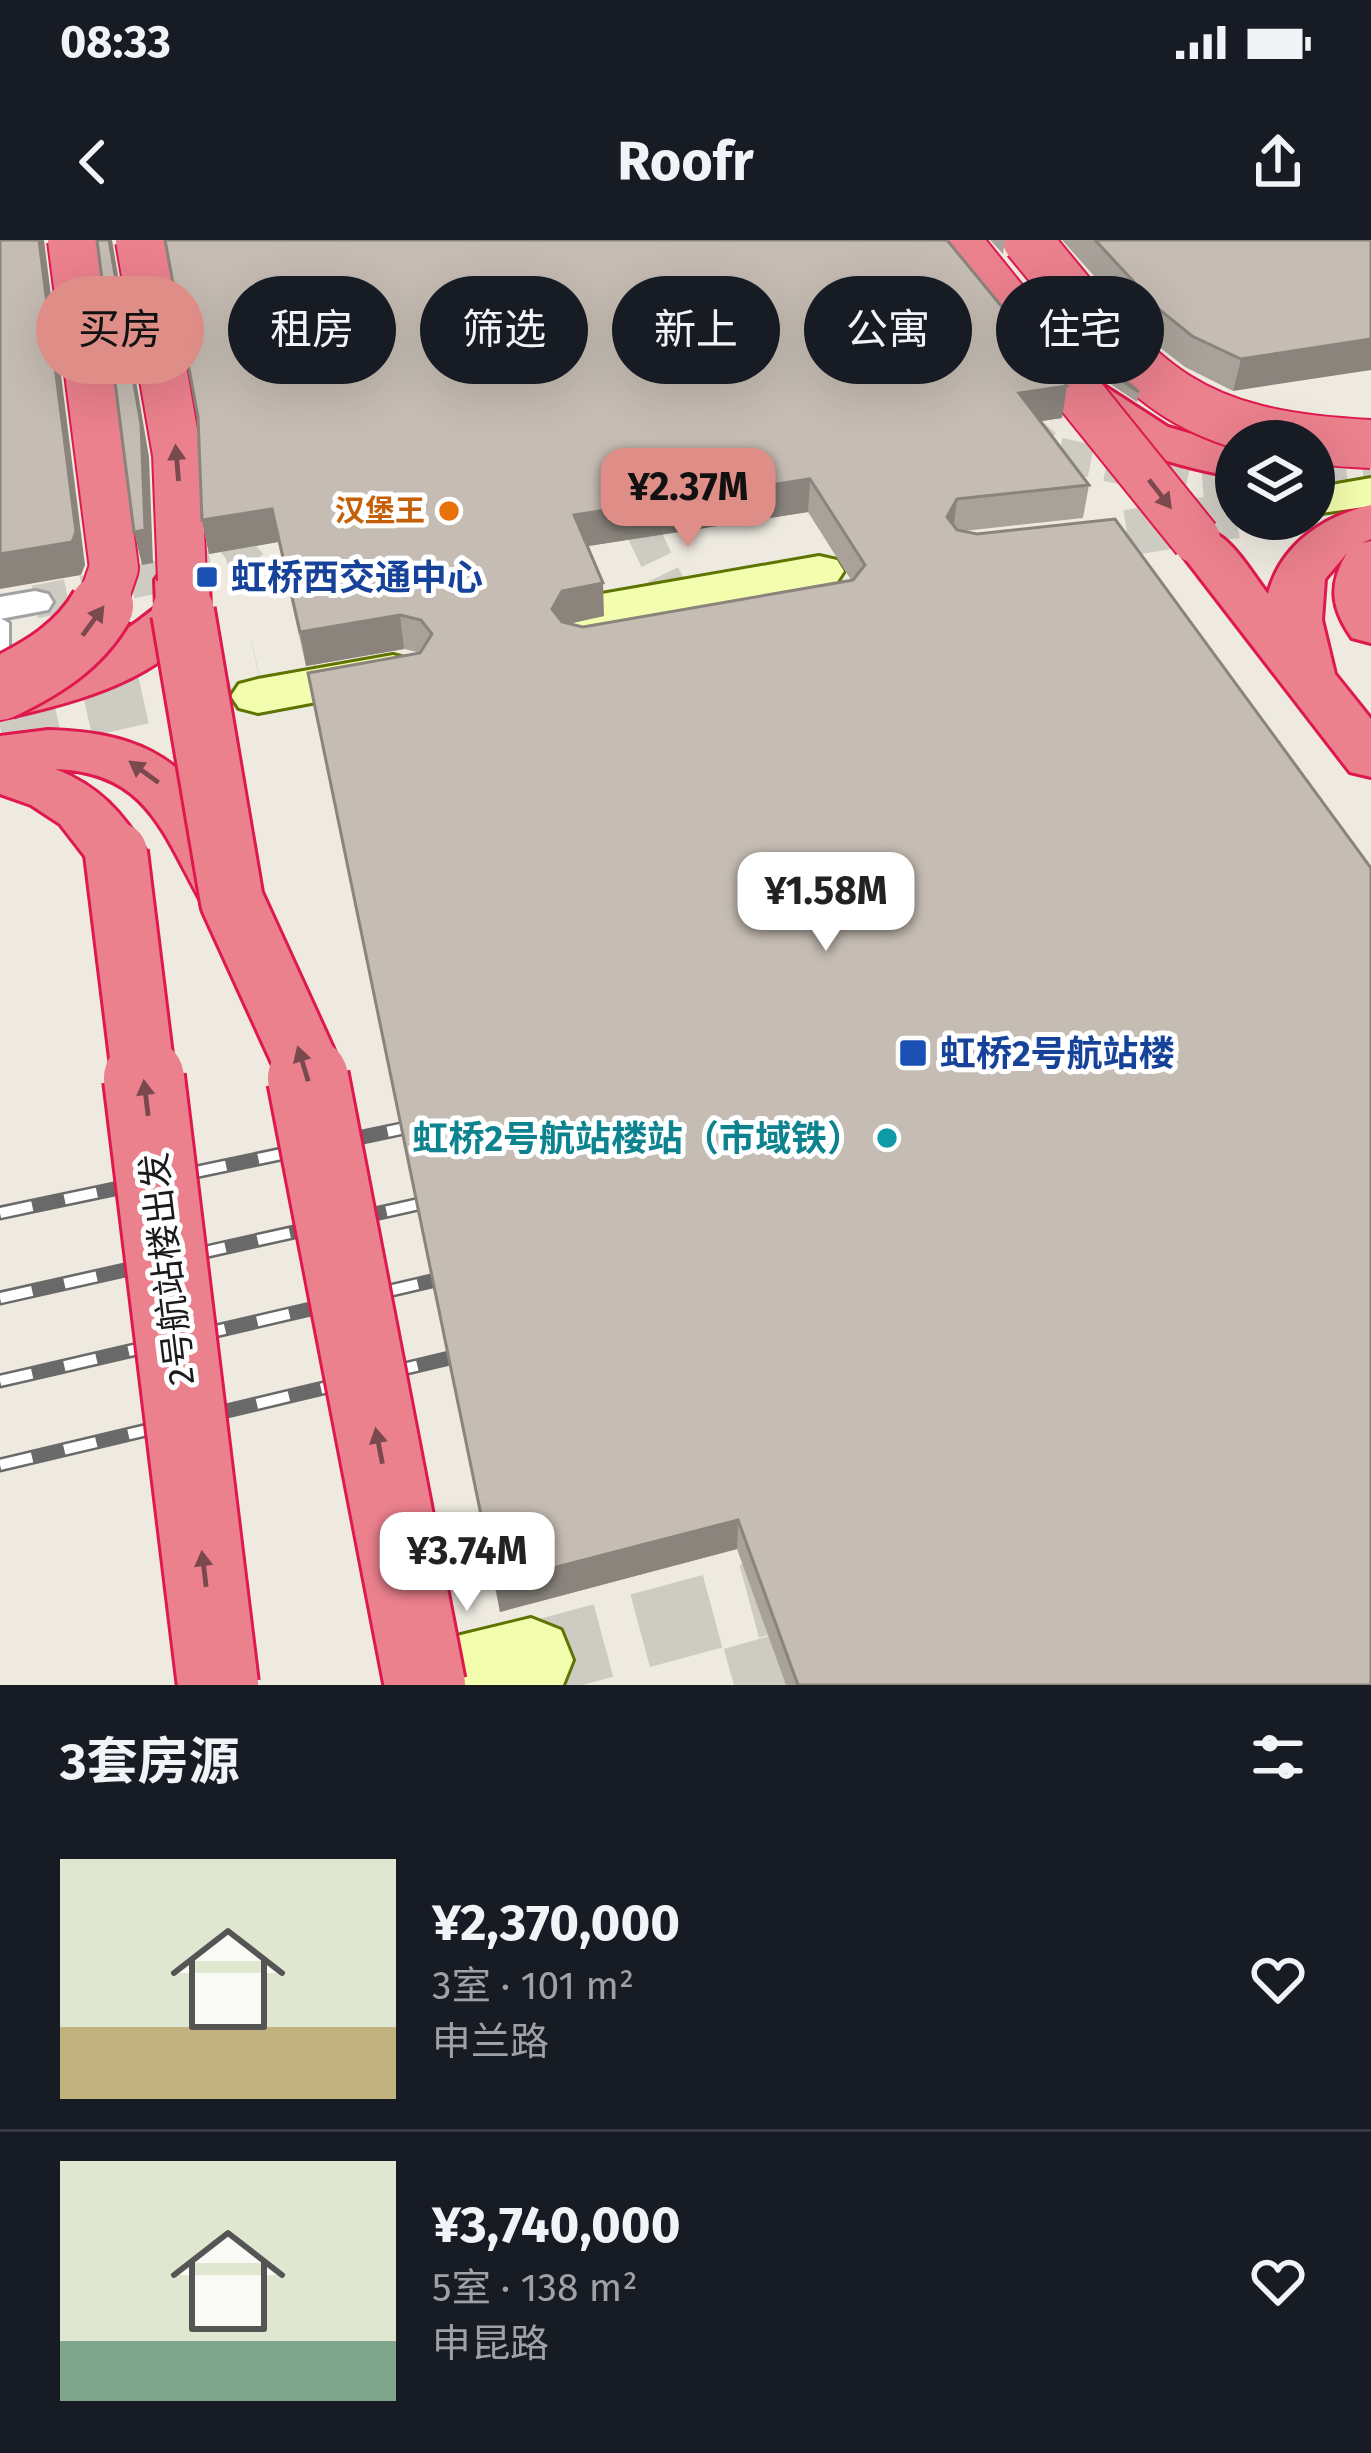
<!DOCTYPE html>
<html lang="zh">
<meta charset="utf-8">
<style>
:root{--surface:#171b24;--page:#242831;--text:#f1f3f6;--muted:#9ea1a6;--line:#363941;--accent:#de8d87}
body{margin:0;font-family:"Fira Sans","Noto Sans SC",sans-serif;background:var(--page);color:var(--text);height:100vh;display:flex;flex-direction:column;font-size:45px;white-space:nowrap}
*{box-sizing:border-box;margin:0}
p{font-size:39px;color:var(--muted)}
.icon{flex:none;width:66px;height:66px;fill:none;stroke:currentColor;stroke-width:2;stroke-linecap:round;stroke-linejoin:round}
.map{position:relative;height:1445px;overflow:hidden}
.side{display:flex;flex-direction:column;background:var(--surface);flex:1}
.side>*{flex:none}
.banner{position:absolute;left:36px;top:36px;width:1299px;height:108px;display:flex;gap:24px}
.fabs{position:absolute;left:1215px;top:180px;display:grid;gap:24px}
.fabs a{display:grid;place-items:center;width:120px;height:120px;border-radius:50%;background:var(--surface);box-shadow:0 12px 48px #0002;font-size:60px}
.price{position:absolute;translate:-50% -102px;padding:0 27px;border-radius:24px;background:#fff;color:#222;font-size:39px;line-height:78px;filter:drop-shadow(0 3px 6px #0008)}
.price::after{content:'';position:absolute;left:50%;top:72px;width:36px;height:27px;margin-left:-18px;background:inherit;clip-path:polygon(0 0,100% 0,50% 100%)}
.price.active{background:var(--accent);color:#111}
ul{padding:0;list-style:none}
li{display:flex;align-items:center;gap:36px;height:300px;padding:0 60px}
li+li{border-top:3px solid var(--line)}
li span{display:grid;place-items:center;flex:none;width:336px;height:240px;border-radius:0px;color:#555}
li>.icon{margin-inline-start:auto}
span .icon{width:144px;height:144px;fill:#fffc;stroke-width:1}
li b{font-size:51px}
h2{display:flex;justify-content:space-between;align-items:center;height:144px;padding:0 60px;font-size:51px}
.chip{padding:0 42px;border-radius:54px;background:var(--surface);box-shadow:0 12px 48px #0002;font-size:42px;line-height:108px}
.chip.active{background:var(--accent);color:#111}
.status{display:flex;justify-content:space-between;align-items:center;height:84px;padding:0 60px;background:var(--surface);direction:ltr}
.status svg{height:33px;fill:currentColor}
header{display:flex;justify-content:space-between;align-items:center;height:156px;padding:0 60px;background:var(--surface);font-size:54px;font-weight:700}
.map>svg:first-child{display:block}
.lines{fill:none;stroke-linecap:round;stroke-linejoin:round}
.street-tunnel-far1{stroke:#cecbc2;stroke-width:33;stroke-dasharray:33 16;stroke-linecap:butt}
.street-tunnel{stroke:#cecbc2;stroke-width:42;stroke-dasharray:42 21;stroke-linecap:butt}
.secondary-tunnel-far2{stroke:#cecbc2;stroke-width:46;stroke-dasharray:46 22;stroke-linecap:butt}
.secondary-tunnel-far1{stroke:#cecbc2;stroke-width:58;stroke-dasharray:58 30;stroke-linecap:butt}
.secondary-tunnel{stroke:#cecbc2;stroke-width:75;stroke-dasharray:75 38;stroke-linecap:butt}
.lane-casing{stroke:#a2a2a2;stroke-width:6}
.street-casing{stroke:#a2a2a2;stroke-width:6}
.secondary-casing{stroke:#5e7400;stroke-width:6}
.highway-casing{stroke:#df194d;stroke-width:6}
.lane{fill:#fff;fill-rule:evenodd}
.street{fill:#fff;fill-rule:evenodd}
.secondary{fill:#f3fdae;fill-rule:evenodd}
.highway{fill:#eb818d;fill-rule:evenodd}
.rail-far1-casing{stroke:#696969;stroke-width:9}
.rail-casing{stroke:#696969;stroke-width:15}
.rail-far1{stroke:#fff;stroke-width:6;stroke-dasharray:20;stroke-linecap:butt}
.rail{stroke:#fff;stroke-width:10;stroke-dasharray:33;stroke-linecap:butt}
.highway-bridge-far2-casing{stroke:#df194d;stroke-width:52;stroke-linecap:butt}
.highway-bridge-far1-casing{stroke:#df194d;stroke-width:68;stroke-linecap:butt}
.highway-bridge-casing{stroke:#df194d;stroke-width:86;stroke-linecap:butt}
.highway-bridge-far2{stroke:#eb818d;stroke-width:48}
.highway-bridge-far1{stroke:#eb818d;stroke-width:62}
.highway-bridge{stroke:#eb818d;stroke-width:80}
.wall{fill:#a9a29a;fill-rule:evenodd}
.shaded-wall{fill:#8a847d}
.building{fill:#c5bcb3;stroke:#8a847d;stroke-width:3;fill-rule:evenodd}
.oneway{fill:#79494e}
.food-dot{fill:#e8710a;stroke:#fff;stroke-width:4.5}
.transit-dot{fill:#1a4fb4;stroke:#fff;stroke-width:4.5}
.culture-dot{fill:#0f9aa8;stroke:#fff;stroke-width:4.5}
.labels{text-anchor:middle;stroke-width:10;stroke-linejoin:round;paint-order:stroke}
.far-food-label{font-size:30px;font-weight:bold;fill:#c56008;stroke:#fff;text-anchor:end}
.transit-label{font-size:36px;font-weight:bold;fill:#164399;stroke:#fff;text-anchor:start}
.culture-label{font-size:36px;font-weight:bold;fill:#0d838f;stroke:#fff;text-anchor:end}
.street-label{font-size:36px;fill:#1b1b1b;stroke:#fff}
</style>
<div class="status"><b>08:33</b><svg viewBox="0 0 49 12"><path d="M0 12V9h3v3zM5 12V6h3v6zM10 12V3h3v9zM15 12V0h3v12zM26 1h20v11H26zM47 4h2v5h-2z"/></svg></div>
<header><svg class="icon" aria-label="back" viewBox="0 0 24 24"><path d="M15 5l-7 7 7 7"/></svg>Roofr<svg class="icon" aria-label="share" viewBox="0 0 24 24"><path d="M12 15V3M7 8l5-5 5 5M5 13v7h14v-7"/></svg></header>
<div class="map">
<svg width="1371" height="1445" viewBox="0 0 1371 1445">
<rect width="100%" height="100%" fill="#eeeae0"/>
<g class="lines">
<path class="street-tunnel-far1" d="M1020,185L1054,213L1196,244L1236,241
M1314,237L1371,228
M621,246L680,369
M35,362L229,322L262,293L254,257"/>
<path class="street-tunnel" d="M679,366L694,397"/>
<path class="secondary-tunnel-far2" d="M1127,293L1236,275"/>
<path class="secondary-tunnel-far1" d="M0,487L258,429"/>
<path class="secondary-tunnel" d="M531,1420L836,1338
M734,1445L861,1409"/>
<defs>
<path id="lane" d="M0,378L9,383V433L0,439Z"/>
<path id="street" d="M35,351L48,354L53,362L48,370L0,379V357Z"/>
<path id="secondary" d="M1371,238V266L1314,274V248Z
M819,316L837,320L844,331L837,342L573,391L555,386L547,375L555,364L573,359Z
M393,415L412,420L420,432L412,444L258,473L239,468L231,456L239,444L258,439Z
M531,1378L561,1390L573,1420L563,1445H389L402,1415L432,1402Z"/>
<path id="highway" d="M1075,134L1092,138L1168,187L1236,207V237C1174,226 1090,204 1051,148L1058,138Z
M1371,265V299L1362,303L1371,301V403L1352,398C1331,368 1328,345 1347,313L1325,339L1322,380L1335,434L1371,479V537L1350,532L1170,299L1178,288C1222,277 1243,322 1268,354C1281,304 1324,276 1371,265Z
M182,324L201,329L209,340L210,372C164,440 75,463 0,479V443C61,430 108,406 156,367L155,340L163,329Z
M48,490C177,493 204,546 260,652L251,668L228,674L205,668C164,597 150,532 55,529C99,546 123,573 147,613L138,628L116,635L94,628L60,584L31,565L0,554V496Z"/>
</defs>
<use href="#lane" class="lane-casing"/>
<use href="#street" class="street-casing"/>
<use href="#secondary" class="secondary-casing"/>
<use href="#highway" class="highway-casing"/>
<use href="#lane" class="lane"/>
<use href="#street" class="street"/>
<use href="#secondary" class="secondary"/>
<use href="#highway" class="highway"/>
<defs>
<path id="rail-far1" d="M0,81L208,54"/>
<path id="rail" d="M0,973L434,882
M0,1058L446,958
M0,1141L462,1034
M0,1225L479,1111"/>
</defs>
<use href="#rail-far1" class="rail-far1-casing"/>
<use href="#rail" class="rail-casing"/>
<use href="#rail-far1" class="rail-far1"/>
<use href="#rail" class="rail"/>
<defs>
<path id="highway-bridge-far2" d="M72,0L114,328L100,369
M140,0L177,214L182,340
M955,0L1196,299
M1027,0C1142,140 1177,195 1371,204"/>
<path id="highway-bridge-far1" d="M183,372L232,661L305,821L309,841
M0,449C41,429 79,407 102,366
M116,613L144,841"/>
<path id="highway-bridge" d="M144,838L218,1445
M308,838L425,1445"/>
</defs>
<use href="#highway-bridge-far2" class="highway-bridge-far2-casing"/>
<use href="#highway-bridge-far1" class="highway-bridge-far1-casing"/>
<use href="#highway-bridge" class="highway-bridge-casing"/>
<use href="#highway-bridge-far2" class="highway-bridge-far2"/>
<use href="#highway-bridge-far1" class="highway-bridge-far1"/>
<use href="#highway-bridge" class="highway-bridge"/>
</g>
<path class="wall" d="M990,0H1005L1003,14Z
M1062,0H1371L1233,151L1185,127L1154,103Z
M1056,68L1117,134L1139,152L1137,162L1106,141L1054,78Z
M198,177L1062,178L1041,181L1089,245L1083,278L964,291L1371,1445H786L737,1309L500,1372L314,467L421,413L404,409L306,426L278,302L209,314L202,280ZM808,272L851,340L583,387L570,383L604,376L587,306Z"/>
<path class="shaded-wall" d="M39,0H44L85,325L81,335L0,349V314Z
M109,0H112L149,217L153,323L142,325L134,292Z
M1371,99V130L1233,151L1241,119Z
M1067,146L1062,178L1014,185L1019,153Z
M810,239L808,272L576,308L574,275Z
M957,259L953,293L947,277Z
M272,269L278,302L209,314L202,280Z
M603,343L604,376L564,385L552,369L562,351Z
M400,375L404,409L306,426L300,392Z
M738,1280L737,1309L500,1372L495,1343Z"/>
<path class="building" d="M0,0H39L76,292L72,302L0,314Z
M97,0H109L141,184L145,290L134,292Z
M165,0H947L1067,146L1019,153L1089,245L957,259L947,277L957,290L977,294L1115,279L1371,628V1445H798L738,1280L495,1343L308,433L420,413L432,394L421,380L400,375L300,392L272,269L202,280L198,177ZM810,239L865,325L853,340L583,387L562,382L552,369L562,351L603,343L574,275Z
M1095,0H1371V99L1241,119L1192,96L1161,71Z
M1056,68L1117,134L1139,152L1107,131Z"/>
<defs><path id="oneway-solid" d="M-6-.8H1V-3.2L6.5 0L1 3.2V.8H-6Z" transform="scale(3)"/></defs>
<g class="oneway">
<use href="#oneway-solid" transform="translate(177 223) rotate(-95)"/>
<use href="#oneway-solid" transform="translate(1160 254) rotate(52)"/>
<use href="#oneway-solid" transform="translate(93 381) rotate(-54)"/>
<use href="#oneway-solid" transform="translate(144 532) rotate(-144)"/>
<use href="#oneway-solid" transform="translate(303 824) rotate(-107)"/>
<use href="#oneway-solid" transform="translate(146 858) rotate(-97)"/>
<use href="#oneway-solid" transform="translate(379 1206) rotate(-101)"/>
<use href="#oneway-solid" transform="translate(204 1329) rotate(-97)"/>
</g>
<circle class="food-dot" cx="449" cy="271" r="12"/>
<g class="transit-dot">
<rect x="195" y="325" width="24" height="24" rx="6"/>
<rect x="898" y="798" width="30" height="30" rx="6"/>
</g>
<circle class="culture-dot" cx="887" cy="898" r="12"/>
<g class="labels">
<g class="far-food-label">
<text x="425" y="281">汉堡王</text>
</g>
<g class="transit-label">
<text x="231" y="350">虹桥西交通中心</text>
<text x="940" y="826">虹桥2号航站楼</text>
</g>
<g class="culture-label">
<text x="863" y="911">虹桥2号航站楼站（市域铁）</text>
</g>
<g class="street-label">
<text transform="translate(167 1029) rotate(-97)" y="13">2号航站楼出发</text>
</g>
</g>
</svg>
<div class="fabs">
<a><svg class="icon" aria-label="layers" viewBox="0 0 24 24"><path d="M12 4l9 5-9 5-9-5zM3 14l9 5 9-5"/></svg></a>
</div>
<b class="price active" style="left:688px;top:310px">¥2.37M</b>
<b class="price" style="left:826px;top:714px">¥1.58M</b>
<b class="price" style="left:467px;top:1374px">¥3.74M</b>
<div class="banner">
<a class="chip active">买房</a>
<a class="chip">租房</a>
<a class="chip">筛选</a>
<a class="chip">新上</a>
<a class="chip">公寓</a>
<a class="chip">住宅</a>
</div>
</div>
<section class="side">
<h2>3套房源<svg class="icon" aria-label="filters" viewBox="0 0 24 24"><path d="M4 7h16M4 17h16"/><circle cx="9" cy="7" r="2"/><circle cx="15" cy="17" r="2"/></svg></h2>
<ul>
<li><span style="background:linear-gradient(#dfe7d0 70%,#c2b280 0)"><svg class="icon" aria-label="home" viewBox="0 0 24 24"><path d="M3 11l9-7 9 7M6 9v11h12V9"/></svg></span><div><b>¥2,370,000</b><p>3室 · 101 m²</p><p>申兰路</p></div><svg class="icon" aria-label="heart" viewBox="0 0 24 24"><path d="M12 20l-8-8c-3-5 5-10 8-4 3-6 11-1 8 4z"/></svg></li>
<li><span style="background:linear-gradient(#dfe7d0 75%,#7fa58c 0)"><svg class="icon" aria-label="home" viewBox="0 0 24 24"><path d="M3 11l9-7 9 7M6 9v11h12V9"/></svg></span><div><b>¥3,740,000</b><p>5室 · 138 m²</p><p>申昆路</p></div><svg class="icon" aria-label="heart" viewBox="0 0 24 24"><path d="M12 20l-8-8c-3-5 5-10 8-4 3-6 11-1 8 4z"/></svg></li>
</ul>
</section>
